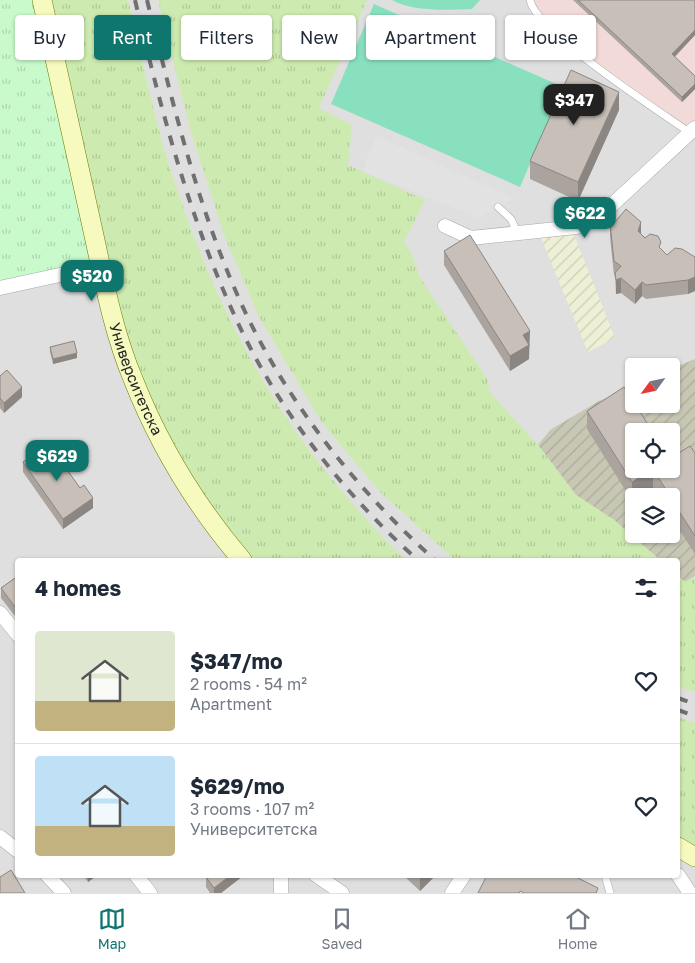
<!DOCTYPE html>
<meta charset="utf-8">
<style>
:root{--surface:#fff;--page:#f6f6f7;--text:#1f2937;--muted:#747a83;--line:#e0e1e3;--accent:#0f766e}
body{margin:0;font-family:"Golos Text",sans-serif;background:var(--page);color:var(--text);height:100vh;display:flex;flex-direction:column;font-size:19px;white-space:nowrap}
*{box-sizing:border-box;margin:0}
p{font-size:16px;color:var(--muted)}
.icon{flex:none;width:28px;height:28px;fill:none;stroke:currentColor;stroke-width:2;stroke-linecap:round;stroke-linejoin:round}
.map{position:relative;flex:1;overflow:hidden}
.panel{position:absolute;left:15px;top:558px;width:665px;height:320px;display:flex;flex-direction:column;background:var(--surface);border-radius:5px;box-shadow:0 1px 4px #0004}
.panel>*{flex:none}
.banner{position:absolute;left:15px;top:15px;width:665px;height:45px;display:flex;gap:10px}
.needle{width:32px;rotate:237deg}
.controls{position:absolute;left:625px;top:358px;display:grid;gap:10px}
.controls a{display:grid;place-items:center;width:55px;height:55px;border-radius:5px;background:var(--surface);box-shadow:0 1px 4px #0004;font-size:25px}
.price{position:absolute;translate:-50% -42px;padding:0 11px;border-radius:10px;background:var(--accent);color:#fff;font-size:16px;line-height:32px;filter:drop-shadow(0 1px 2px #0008)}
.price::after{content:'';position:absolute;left:50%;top:30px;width:15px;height:11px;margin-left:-8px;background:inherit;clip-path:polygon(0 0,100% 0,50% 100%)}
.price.active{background:#222;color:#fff}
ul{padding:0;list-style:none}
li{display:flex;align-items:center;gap:15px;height:125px;padding:0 20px}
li+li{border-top:1px solid var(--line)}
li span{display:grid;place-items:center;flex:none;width:140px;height:100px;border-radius:5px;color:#555}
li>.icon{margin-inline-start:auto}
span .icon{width:60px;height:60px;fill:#fffc;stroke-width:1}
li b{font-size:21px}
h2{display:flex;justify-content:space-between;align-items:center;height:60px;padding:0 20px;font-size:21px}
.pill{padding:0 18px;border-radius:5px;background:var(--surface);box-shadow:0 1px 4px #0004;font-size:18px;line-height:45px}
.pill.active{background:var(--accent);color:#fff}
.tab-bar{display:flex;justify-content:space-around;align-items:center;height:70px;border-top:1px solid var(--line);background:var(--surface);font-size:14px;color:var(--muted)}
.tab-bar a{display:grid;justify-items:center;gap:2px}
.tab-bar .active{color:var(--accent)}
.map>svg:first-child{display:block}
.residential{fill:#e0dfdf;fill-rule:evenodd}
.commercial{fill:#f2dad9}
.construction{fill:url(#construction-furrows);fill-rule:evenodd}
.farmland{fill:url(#farmland-furrows)}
.grass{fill:url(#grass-tufts)}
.park{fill:url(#park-tufts)}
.pitch{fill:#88e0be}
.parking{fill:#e2e2e2}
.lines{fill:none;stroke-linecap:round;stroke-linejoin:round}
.lane-casing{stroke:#a9a9a9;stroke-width:8}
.street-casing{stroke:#a9a9a9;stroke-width:15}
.secondary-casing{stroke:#707d05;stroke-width:20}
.lane{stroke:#fff;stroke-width:7}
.street{stroke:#fff;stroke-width:14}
.secondary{stroke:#f7fabf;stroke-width:19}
.rail{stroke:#707070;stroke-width:4;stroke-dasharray:10 10;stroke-linecap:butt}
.wall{fill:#aba49e}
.shaded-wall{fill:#8b8681}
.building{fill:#c7bfb8;stroke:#8b8681}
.labels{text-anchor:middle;stroke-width:4.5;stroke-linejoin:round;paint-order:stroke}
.street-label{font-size:15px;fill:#222;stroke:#fff}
</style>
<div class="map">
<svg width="695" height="893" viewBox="0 0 695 893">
<defs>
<pattern id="construction-furrows" width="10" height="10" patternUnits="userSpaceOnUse" patternTransform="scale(1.25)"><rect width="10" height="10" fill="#c7c7b4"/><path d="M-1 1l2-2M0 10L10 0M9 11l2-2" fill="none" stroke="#abab9a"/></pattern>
<pattern id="farmland-furrows" width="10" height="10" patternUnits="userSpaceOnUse" patternTransform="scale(1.25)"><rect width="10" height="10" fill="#eef0d5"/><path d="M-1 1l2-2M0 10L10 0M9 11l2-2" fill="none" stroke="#ccceb7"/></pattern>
<pattern id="grass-tufts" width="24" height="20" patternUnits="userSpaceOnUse" patternTransform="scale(1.25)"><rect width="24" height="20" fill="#cdebb0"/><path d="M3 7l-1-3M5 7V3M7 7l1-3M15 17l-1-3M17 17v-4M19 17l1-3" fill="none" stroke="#b0c997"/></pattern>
<pattern id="park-tufts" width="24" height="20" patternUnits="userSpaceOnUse" patternTransform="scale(1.25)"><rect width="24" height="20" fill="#c8facc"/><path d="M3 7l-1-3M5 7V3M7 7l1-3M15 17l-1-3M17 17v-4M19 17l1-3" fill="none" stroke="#acd6af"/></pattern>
</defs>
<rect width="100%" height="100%" fill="#f2efe9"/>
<path class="residential" d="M0,0H531L695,128V893H0ZM634,366H671V404H634ZM634,431H671V469H634ZM634,496H671V534H634ZM18,560H678V875H18Z"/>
<path class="commercial" d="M531,0H695V128L690,133L567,44L536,14Z"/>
<path class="construction" d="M695,359V576L685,582L678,576V560H660L614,520L576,495L538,445L550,430L599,401L634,386V404H671V369ZM634,431H671V469H634ZM634,496H671V534H634Z"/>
<path class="farmland" d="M574,235L615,338L588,352L541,238Z"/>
<path class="grass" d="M42,0H128C141,54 152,109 168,162C207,286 261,399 347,497C366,519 385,541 407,560H242L132,378Z
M158,0H367L319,108L352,125L348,165L425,200L404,242L412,254L419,276L488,380L489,391L538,445L576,495L614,520L660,560H455L382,494L322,423L259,317L224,235L190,129Z
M678,576L685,582L695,577V692L678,687Z
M678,717L695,723V857L678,847Z"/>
<path class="park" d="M0,0H42L101,266L0,288Z"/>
<path class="pitch" d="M392,0H480L472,9C447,10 414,12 392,0Z
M374,4L563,87L520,187L331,104Z"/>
<path class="parking" d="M377,136L514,198L479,218L362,171Z"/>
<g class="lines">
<defs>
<path id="lane" d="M530,0C537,33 658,110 690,133
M498,207L511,219L517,232
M605,875L610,893"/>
<path id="street" d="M445,226L471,238L576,227L599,217L695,128
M0,288L101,266
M0,613L18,635
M0,837L18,851
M47,875L64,893
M136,875L150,893
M281,875V893
M316,875L342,893
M678,875L690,893
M452,893L464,875"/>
<g id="secondary">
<path id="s1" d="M42,0C59,74 75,148 91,222C103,275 112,329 133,379C159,445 196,506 242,560"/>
<path d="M678,847L695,857"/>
</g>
</defs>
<use href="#lane" class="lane-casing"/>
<use href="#street" class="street-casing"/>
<use href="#secondary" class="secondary-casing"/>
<use href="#lane" class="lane"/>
<use href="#street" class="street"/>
<use href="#secondary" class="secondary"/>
<path class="rail" d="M135,0C161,110 190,221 238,323C279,411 346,497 418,560
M147,0C174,108 200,219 249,320C294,411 359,492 435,560
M678,698L695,704
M678,710L695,716"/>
</g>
<path class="wall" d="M573,0H695V35L675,57L695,76V89L682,102Z
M619,110L578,201L530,179V161Z
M615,222L641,234L661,250L667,255L695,257V291L688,294L646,299L642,296L635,304L621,293L616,294L615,276L614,275L610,237V223Z
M444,251L530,345L529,346V359L510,371L444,265Z
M50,347L77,358L53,364L50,352Z
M0,376L22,397L4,413L0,408Z
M587,411L634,469L695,453V554L671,517V496H658L653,488L640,496H634L632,501L587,429Z
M23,462L93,508L63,529L23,472Z
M18,576V620L1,598V588Z
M83,875H98L88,882Z
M243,875V876L221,893H210L206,887V877Z
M403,875H436L420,891Z"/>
<path class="shaded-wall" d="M695,30V35L672,59V54Z
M695,84V89L682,102V97Z
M619,92V110L578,201V182Z
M641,222V237L638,231Z
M695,277V291L688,294V280Z
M621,278V293L616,294V280Z
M642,282V296L635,304V290Z
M530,331L529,359L510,371V356L523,335Z
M77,353V358L53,364V359Z
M22,387V397L4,413V403Z
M653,469V488L640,496H634V500L632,501V482Z
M93,498V508L63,529V519Z
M88,875H98L88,882Z
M231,875H243V876L221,893H214V888Z
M422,875H436L420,891V877Z"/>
<path class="building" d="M578,0H695V30L672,54L695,76V84L682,97Z
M571,70L619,92L578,182L530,161Z
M626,209L641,222L638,231L645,238L650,234L658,236L661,242L659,247L667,255L675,248L682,249L695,257V277L688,280L646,285L642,282L635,290L621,278L616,280L615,273L621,266L614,261L610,223L615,222Z
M470,235L530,331L523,335L529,345L510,356L444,251Z
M74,341L77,353L53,359L50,347Z
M7,370L22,387L4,403L0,398V376Z
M624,387L634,402V404H635L652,431H634V469H671V458L690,446L695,453V536L671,499V496H670L653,469L632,482L587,411Z
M49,444L80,488L84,485L93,498L63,519L23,462Z
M18,576V611L1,588Z
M11,870L25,893H0V877Z
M208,875H231L214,888L206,877Z
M487,875H572L598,888L596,893H524L520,891L519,893H478Z"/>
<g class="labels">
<g class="street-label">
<text dy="5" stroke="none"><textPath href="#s1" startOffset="391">Университетска</textPath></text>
</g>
</g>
</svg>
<div class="controls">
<a><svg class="needle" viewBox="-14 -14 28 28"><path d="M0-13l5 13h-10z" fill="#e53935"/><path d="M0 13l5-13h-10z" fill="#747a83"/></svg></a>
<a><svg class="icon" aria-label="locate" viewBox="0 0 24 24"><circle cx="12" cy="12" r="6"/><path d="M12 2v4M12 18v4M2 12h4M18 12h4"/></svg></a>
<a><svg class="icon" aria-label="layers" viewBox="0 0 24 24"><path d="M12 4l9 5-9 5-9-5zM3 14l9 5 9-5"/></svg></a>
</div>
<b class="price active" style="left:574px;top:126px">$347</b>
<b class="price" style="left:585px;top:239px">$622</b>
<b class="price" style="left:92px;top:302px">$520</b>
<b class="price" style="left:57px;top:482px">$629</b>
<div class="banner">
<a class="pill">Buy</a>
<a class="pill active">Rent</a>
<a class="pill">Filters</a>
<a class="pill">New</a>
<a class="pill">Apartment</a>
<a class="pill">House</a>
</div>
<section class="panel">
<h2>4 homes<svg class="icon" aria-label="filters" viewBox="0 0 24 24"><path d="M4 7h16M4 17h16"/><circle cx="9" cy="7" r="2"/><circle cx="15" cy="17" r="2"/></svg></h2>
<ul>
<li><span style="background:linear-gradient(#dfe7d0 70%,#c2b280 0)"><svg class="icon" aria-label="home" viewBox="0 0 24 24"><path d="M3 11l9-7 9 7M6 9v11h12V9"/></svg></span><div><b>$347/mo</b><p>2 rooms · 54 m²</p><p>Apartment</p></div><svg class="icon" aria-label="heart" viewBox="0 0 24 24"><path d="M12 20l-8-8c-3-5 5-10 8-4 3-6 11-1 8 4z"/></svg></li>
<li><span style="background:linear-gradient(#bfe0f5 70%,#c2b280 0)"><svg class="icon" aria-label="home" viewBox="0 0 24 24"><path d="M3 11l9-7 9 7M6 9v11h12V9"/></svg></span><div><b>$629/mo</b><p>3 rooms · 107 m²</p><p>Университетска</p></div><svg class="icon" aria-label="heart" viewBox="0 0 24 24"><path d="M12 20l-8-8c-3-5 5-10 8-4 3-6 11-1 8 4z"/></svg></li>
</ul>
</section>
</div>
<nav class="tab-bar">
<a class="active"><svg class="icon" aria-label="map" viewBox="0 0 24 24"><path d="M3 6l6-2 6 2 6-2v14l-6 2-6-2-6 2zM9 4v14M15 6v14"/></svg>Map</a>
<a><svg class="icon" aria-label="saved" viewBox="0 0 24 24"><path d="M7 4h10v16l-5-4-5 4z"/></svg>Saved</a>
<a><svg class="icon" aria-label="home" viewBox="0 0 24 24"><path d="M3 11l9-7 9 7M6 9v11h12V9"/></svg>Home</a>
</nav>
